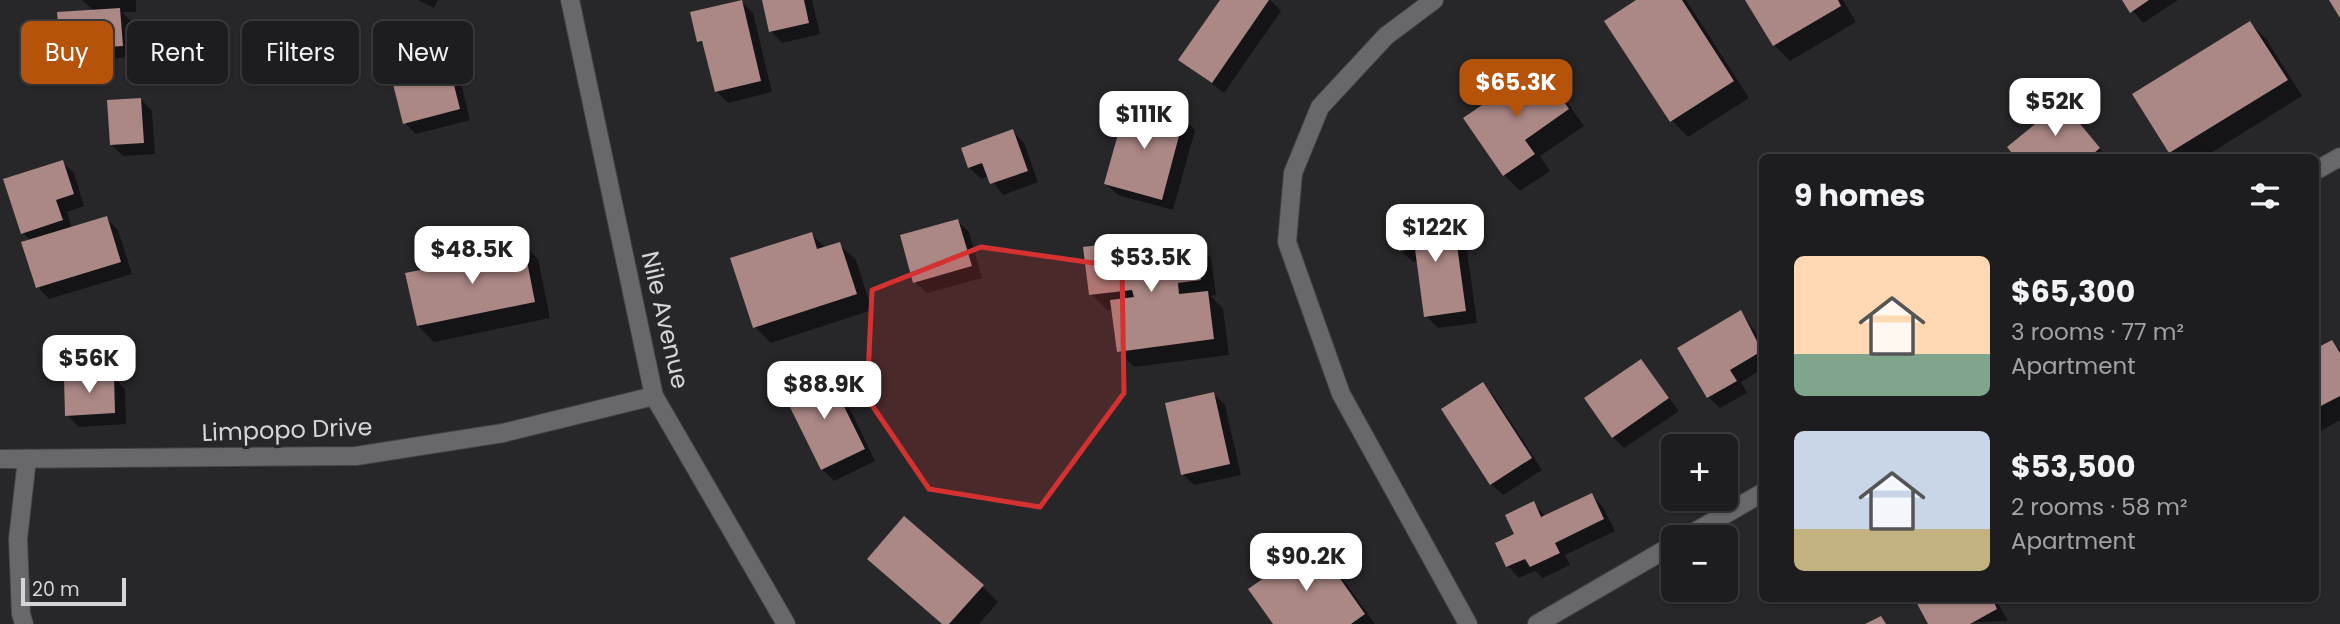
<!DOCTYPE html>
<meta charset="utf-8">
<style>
:root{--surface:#1d1d20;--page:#252629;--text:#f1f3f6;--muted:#a0a2a5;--line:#3b3b3e;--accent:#b45309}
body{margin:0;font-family:Poppins,sans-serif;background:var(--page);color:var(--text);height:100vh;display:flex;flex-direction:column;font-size:26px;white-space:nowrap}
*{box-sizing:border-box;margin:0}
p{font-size:23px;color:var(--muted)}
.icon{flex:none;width:38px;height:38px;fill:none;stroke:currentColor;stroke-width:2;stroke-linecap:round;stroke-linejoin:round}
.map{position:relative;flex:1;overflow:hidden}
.drawer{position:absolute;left:1759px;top:154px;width:560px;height:448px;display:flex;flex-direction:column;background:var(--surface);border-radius:10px;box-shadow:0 2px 5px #0004,0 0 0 2px var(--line)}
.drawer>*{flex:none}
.guide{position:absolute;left:21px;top:21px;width:665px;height:63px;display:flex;gap:14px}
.tools{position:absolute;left:1661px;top:434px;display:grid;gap:14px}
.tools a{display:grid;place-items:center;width:77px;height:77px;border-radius:10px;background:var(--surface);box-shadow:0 2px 5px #0004,0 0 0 2px var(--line);font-size:35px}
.scale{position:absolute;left:21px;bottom:18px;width:105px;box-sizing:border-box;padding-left:7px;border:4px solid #d5d4d6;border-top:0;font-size:19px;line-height:24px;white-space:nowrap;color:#d5d4d6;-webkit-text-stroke:5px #27272a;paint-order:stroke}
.price{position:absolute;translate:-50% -60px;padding:0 16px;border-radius:14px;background:#fff;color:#222;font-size:23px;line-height:46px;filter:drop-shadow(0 2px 4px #0008)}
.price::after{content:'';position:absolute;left:50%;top:42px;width:21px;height:16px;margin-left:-10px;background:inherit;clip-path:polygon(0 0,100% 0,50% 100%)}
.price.current{background:var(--accent);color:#fff}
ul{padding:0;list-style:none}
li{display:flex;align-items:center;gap:21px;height:175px;padding:0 35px}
li span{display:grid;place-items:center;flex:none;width:196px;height:140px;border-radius:10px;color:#555}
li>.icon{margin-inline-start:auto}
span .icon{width:84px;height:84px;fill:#fffc;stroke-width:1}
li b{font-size:30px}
h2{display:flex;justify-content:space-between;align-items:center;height:84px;padding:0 35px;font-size:30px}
.chip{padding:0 24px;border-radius:10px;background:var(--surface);box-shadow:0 2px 5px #0004,0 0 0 2px var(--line);font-size:24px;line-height:63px}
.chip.current{background:var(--accent);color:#fff}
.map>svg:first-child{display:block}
.shadow{fill:#0007}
.building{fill:#ab8785}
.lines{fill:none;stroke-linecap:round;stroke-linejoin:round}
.street-casing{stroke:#434345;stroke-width:20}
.street{stroke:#68676a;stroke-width:18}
.marked{fill:#d63131;fill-opacity:0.2;stroke:#d63131;stroke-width:5;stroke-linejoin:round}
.labels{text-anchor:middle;stroke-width:7;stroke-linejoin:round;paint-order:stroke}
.street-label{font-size:24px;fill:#d5d4d6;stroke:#27272a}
</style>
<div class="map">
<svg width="2340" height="624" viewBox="0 0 2340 624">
<rect width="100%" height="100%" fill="#27272a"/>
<path class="shadow" d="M82,0H136V12H122L131,21L133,57L74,61L62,49L94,11Z
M418,0H438L434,8Z
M764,0H812L820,34L782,43L771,31Z
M1222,0H1270L1281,11L1224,93L1181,60Z
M1640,0H1686L1749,98L1688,137L1672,121L1607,21Z
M1747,0H1843L1856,22L1790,61L1774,45Z
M2124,0H2178L2143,23Z
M741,1L753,13L772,92L728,103L716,91L706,48L699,41Z
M2250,23L2266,39L2302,96L2203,158H2176L2170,152Z
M446,59L458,71L470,120L416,134L405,123Z
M1538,68L1554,84L1584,126L1540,156L1550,171L1520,191L1504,175Z
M141,99L152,111L155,154L123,156L111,144Z
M1128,104L1184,119L1195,130L1173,210L1118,195L1106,184Z
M2062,104L2073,115L2107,158H2018Z
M1013,131L1024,143L1038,182L1003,195L989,176L981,179L970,168L963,149Z
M62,162L74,173L84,206L67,212L72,229L106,218L118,230L132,274L49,299L38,287L31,241L23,233Z
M1453,218L1464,229L1477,323L1438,328L1426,316L1419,261L1413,262L1401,251Z
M958,221L969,232L982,278L927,293L915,282Z
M811,234L826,248L839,244L856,260L872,310L771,343L755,327Z
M1132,242L1146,257L1171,254L1195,242L1211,258L1216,295L1211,296L1223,309L1229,355L1134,367L1118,351L1113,309L1107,310L1091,294Z
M522,243L538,259L550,318L434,342L418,326L494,257Z
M1741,312L1762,341V369L1741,382L1747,393L1720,408L1708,397Z
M2332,342L2340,350V420L2315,434V346L2319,349Z
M1641,361L1679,411L1624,448L1613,437Z
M827,374L839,386L875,461L834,481L822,469Z
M113,377L125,389L126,424L79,427L67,415Z
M1483,385L1494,396L1542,470L1503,495L1491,484Z
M1214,394L1225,405L1241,475L1194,485L1183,474Z
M1591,495L1603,507L1615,531L1565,555L1570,565L1543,578L1535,571L1519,578L1508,566L1497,544L1517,535L1533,503L1546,517Z
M1314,545L1330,561L1375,624H1275Z
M885,575L982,586L998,602L979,624H942Z
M1916,598H1995L2008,621L1930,624Z"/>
<path class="building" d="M742,0L761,81L715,92L702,41L697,42L690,12Z
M762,0H804L809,23L769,32Z
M1220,0H1269L1212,83L1178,60Z
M1636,0H1682L1734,81L1670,122L1604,21Z
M1745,0H1838L1841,6L1773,46Z
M2122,0H2149L2130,13Z
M2329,0H2340V18Z
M120,8L123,46L60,50L57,12Z
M2250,21L2288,80L2169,153L2132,94Z
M447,57L460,109L403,124L390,72Z
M1539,66L1569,109L1525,140L1535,154L1503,176L1463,118Z
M141,98L144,143L110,145L107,100Z
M1127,102L1184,117L1162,200L1104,184Z
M2062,102L2100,148L2088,158H2016L2007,147Z
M1013,129L1028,171L990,184L982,163L968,168L961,148Z
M63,160L74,194L56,200L63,220L21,234L3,179Z
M107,216L121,262L36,288L21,242Z
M1453,216L1466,311L1424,317L1415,249L1399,251L1395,224Z
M958,219L972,266L913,283L900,235Z
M812,232L817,249L840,242L857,294L753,328L730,258Z
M1195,240L1201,280L1178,283L1179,294L1208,291L1214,339L1117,352L1110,300L1134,297L1132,290L1089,295L1083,247L1132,241L1135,256L1169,252L1167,243Z
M523,241L535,302L417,326L405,273L492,256L490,248Z
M1741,310L1762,351L1730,370L1737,381L1707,398L1677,348Z
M2332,340L2340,353V396L2315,409V349Z
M1641,359L1669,398L1612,438L1584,398Z
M827,372L865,449L821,470L783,393Z
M114,375L115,413L65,416L64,378Z
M1483,382L1532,458L1490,485L1441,409Z
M1214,392L1230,464L1181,475L1165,403Z
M1592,493L1604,519L1555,543L1560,553L1530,567L1525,559L1506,567L1495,543L1514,534L1505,515L1534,501L1541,517Z
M904,516L984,585L949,624H942L867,559Z
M1315,543L1365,614L1351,624H1273L1248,589Z
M1914,598H1992L1997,609L1970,624H1928Z
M1881,616L1886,624H1865Z"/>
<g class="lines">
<defs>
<path id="street" d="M570,0L654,396L786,624
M1434,0L1386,36L1320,107L1293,173L1287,242L1341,394L1468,624
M2315,171L2340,157
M0,459L356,456L503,433L654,396
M1686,537L1762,493
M24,624L21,614L18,539L27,459
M1537,624L1673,545"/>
</defs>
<use href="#street" class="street-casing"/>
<use href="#street" class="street"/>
</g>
<path class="marked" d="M981,247L1122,267L1124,393L1040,507L929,489L867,398L872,290Z"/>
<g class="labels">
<g class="street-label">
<text transform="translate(665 320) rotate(77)" y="8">Nile Avenue</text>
<text transform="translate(287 430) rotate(-2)" y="8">Limpopo Drive</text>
</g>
</g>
</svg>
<div class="tools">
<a>+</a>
<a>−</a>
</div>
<div class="scale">20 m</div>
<b class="price current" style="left:1516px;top:119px">$65.3K</b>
<b class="price" style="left:2055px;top:138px">$52K</b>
<b class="price" style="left:1144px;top:151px">$111K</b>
<b class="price" style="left:1435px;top:264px">$122K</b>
<b class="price" style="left:472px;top:286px">$48.5K</b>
<b class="price" style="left:1151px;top:294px">$53.5K</b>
<b class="price" style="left:89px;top:395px">$56K</b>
<b class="price" style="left:824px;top:421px">$88.9K</b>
<b class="price" style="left:1306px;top:593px">$90.2K</b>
<div class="guide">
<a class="chip current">Buy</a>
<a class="chip">Rent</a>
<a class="chip">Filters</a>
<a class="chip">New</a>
</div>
<section class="drawer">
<h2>9 homes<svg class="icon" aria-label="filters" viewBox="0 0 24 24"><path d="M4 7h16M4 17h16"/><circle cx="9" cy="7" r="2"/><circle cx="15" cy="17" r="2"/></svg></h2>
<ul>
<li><span style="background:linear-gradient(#ffd9b3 70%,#7fa58c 0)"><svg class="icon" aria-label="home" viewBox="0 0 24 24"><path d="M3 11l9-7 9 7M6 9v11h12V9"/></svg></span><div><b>$65,300</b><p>3 rooms · 77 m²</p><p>Apartment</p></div></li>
<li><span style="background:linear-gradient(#c9d6e8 70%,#c2b280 0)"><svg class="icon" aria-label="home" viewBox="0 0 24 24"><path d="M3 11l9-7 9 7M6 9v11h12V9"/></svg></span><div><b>$53,500</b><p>2 rooms · 58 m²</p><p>Apartment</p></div></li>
</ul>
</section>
</div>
